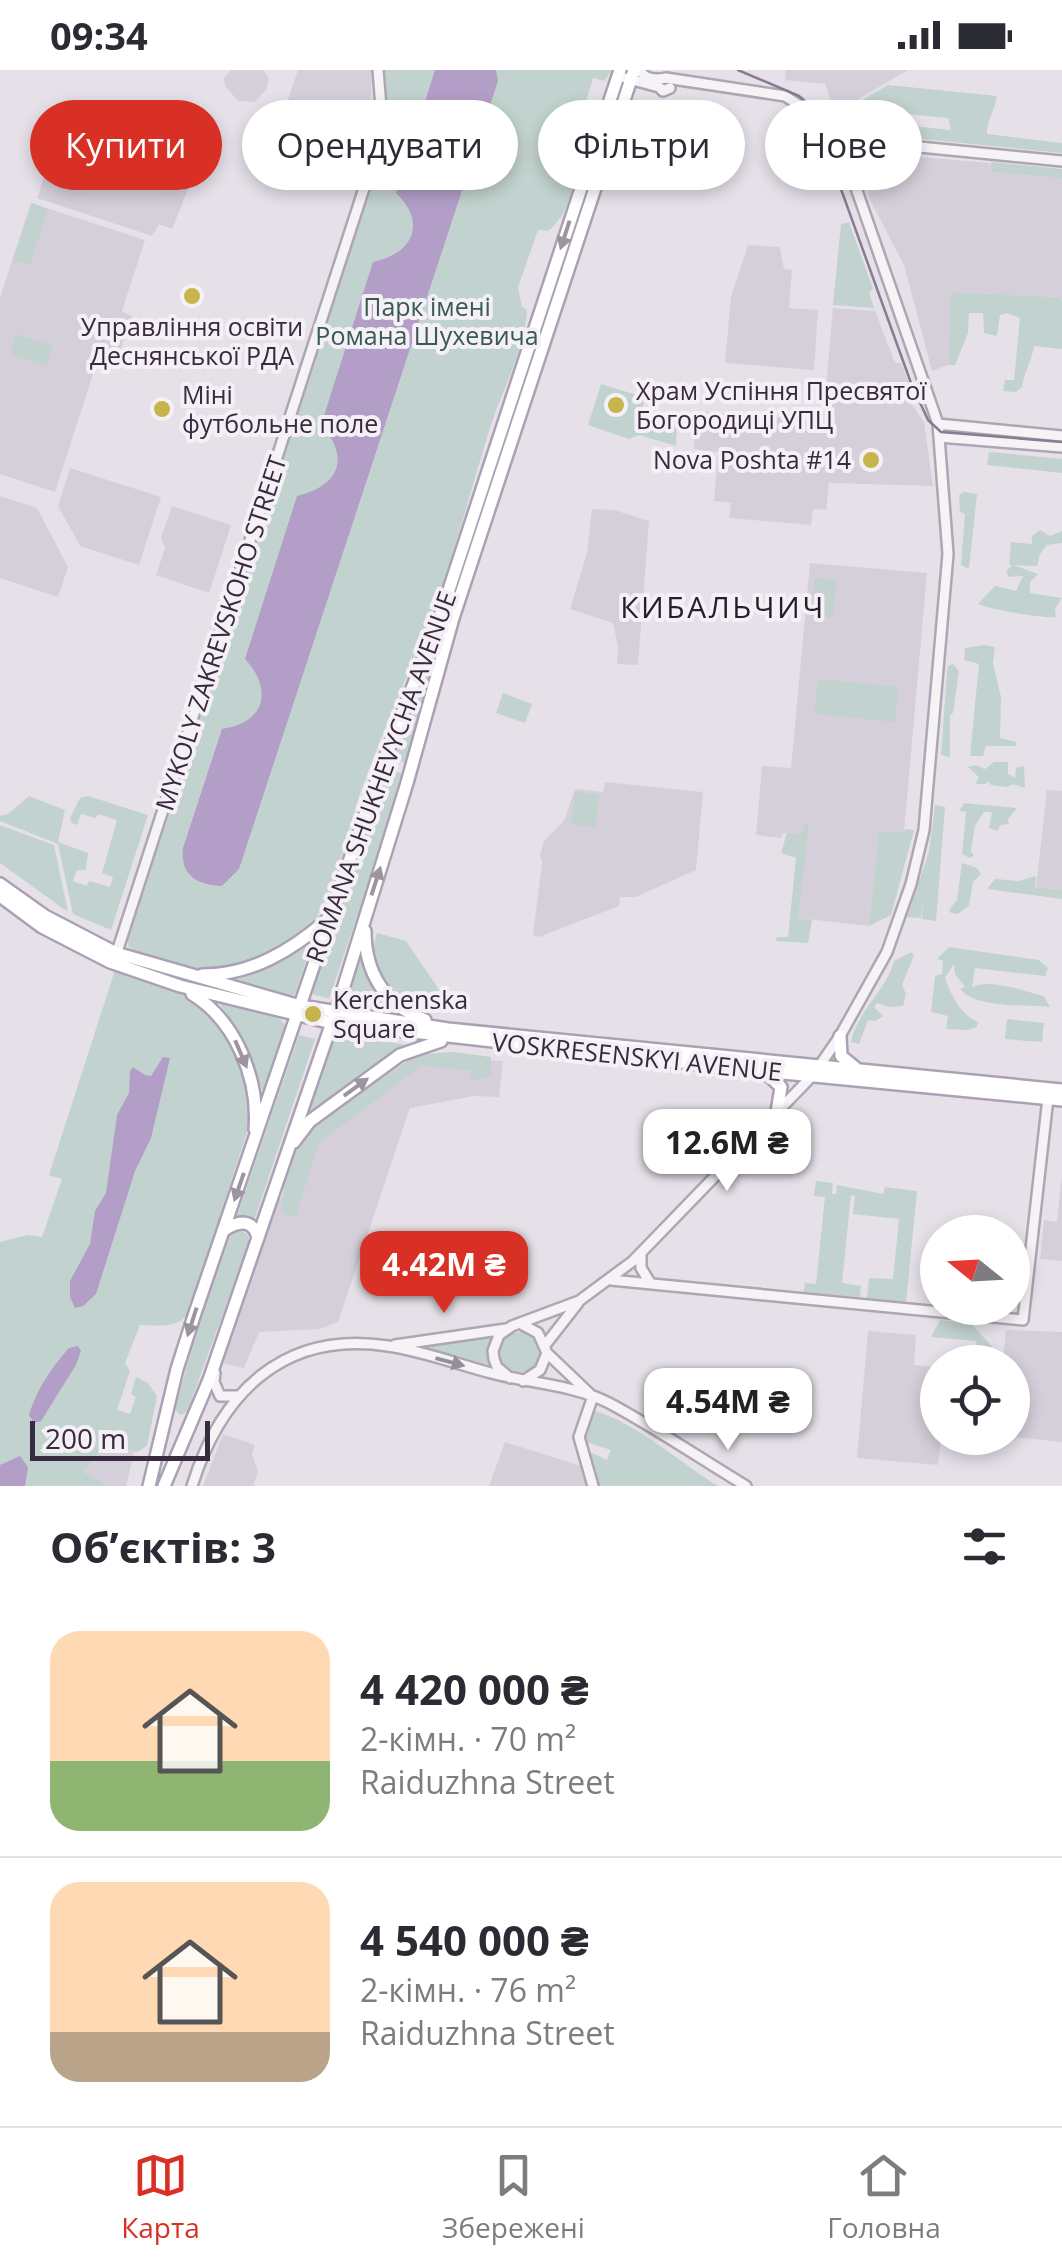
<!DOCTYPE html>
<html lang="uk">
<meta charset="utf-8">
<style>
:root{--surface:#fff;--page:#f2f2f3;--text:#2b2b33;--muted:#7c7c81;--line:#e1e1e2;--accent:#d93025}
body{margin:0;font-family:"Open Sans",sans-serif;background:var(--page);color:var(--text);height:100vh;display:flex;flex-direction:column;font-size:38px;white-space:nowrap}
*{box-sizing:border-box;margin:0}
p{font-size:32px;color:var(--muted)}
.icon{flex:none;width:55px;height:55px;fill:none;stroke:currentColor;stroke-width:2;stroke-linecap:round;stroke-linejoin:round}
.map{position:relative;height:1416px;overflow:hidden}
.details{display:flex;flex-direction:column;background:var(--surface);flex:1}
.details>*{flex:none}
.banner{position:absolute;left:30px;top:30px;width:1002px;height:90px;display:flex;gap:20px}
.needle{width:65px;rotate:288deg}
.buttons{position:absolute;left:920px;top:1145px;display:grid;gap:20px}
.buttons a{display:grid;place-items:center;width:110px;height:110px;border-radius:50%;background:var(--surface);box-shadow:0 5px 15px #0003;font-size:50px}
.scale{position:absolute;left:30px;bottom:25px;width:180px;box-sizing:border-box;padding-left:10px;border:5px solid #382a3f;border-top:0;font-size:28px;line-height:35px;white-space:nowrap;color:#382a3f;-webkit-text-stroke:8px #f4f0f6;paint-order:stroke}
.price{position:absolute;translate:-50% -85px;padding:0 22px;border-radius:20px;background:#fff;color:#222;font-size:32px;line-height:65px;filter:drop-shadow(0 2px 5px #0008)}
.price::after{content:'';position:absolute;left:50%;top:60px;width:30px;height:22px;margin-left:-15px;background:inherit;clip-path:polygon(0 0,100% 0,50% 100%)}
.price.current{background:var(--accent);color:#fff}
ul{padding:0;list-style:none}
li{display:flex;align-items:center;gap:30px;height:250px;padding:0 50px}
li+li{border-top:2px solid var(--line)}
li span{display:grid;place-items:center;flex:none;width:280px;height:200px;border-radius:30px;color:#555}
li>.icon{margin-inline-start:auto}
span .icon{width:120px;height:120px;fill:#fffc;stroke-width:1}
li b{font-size:42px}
h2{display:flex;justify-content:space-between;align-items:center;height:120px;padding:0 50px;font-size:42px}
.tag{padding:0 35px;border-radius:45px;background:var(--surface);box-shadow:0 5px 15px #0003;font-size:35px;line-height:90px}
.tag.current{background:var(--accent);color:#fff}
.status{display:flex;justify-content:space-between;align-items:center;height:70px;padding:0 50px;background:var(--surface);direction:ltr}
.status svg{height:28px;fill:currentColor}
.menu{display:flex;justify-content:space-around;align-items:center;height:140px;border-top:2px solid var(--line);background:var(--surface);font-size:28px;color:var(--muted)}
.menu a{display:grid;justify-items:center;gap:5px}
.menu .current{color:var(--accent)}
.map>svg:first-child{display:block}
.built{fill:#d5cfda}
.green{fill:#c2d2ce;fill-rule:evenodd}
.water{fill:#b39ec7}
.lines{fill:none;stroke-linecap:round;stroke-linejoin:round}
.minor-casing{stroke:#aea6b3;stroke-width:14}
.major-casing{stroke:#aca1b4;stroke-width:16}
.minor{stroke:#f6f3f7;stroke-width:9}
.major{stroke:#fff;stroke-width:11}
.tram{stroke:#897b91;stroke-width:2.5}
.oneway{fill:#9c949f}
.oneway2{fill:#978e9b}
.poi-dot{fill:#c6b54d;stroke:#f4f0f6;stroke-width:4}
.labels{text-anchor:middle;stroke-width:8;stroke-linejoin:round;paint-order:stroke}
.park-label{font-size:25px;fill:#385a54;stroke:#f4f0f6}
.poi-label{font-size:25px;fill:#382a3f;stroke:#f4f0f6;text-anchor:start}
.street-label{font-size:25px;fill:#382a3f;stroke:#f4f0f6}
.quarter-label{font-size:30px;letter-spacing:2.5px;fill:#2a1c30;stroke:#f4f0f6}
</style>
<div class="status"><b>09:34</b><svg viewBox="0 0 49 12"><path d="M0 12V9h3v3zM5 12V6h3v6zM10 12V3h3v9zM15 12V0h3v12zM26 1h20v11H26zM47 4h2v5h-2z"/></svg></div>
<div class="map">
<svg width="1062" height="1416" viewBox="0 0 1062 1416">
<rect width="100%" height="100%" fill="#e6e1e9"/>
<path class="built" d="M231,0H263L269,8L266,20L255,32L238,31L225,16L224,8Z
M298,0H371L372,64L286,35Z
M786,0H908L857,30L844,54L840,55L825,14L785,10Z
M62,54L160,89L169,105L191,112L172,159L159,154L152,166L37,128Z
M885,84L990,93V102L1062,108V231L1059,227L952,222L948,295L932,301L904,195L868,126L871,95Z
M31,133L145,170L122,241L132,246L116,293L104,289L102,296L96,295L55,422L0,404V227Z
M748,175L780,177L784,199L792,200L789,238L818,240L814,300L725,293L731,227Z
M833,238L875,241L895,293H901L911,318V333L924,352L933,416L829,413L826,440L813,439L811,455L729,448L731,433L714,431L718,382L694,379L696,341L823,351Z
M70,398L161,427L139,495L80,476L58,436Z
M0,426L37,438L68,497L58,527L0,508Z
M172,436L231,455L209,523L156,505L165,478L161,468Z
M592,439L614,440L649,451L638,595L617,594L618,576L613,553L570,539L587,483Z
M810,493L927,503L904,762L879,761L869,856L798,848L801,764L783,763L781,768L756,765L762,696L791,698Z
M605,712L703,722L696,800L636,827H620L619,836L539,867L533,865L542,793L540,785L544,771L564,751L575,719L603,722Z
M1047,720L1062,721V820L1036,817Z
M423,987L503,991L499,1027L474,1026L410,1038L338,1252L320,1259L259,1262L244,1298L221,1293L274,1136L285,1124L303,1074Z
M1062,1104V1191L1040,1189L1044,1150L1057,1152Z
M1006,1260L1062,1262V1372L1013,1367L1012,1292H1003Z
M868,1261L916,1265L914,1295L937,1297L938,1368H941L938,1395L857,1388Z
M223,1364L255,1375L252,1384L258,1402L253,1416H203Z
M505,1372L585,1397L591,1416H489Z
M104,1375L134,1382L126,1416H107L84,1402Z"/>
<path class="green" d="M383,0H612L604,11L593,8L570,87L578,95C571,120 569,145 548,161L538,160L518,217L522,237L527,240C525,279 503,318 491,355C471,418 455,483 432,544C409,603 383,661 361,721C349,755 331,839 306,861C257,906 185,910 129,877L126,867L169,745L381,86L387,38Z
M888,15L997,26C995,40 987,49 987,64L1062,73V83L843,61L857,33ZM864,40L948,48L951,60L862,51Z
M991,92L1062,99V108L990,102Z
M32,133L48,139L30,195L13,190Z
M849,152L873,219L869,222L874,238L833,235L841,154Z
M951,222L1059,227L1062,231V279L1034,276C1032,291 1024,301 1022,317L1016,322L1003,321L1005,310H1014L1020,248L1006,243L1000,245L997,266L984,263L983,243H969L968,263L955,295H948Z
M16,264L53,276L46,296L10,284Z
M601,314L640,326L644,333L640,347L672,358L674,351L677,353L676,376L639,365L629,369L588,355Z
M989,382L1062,389V403L987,395Z
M964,422L977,424L969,499L961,495L965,444L960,442L959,425Z
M1040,460L1050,466L1062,461V473L1047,475L1040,484L1037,496L1013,495L1038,504L1030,512V523L1062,528L1055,539L1056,547C1046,549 988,539 978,534L995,516L1016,521L1023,506L1009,507L1006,502L1012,495L1009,494L1011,472L1032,474V466Z
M815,508L837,511L832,548L811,546Z
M445,549L407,695L399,690H389Z
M984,575L995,577L993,593L1001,627L1000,668L1016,672V676H986L983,686H970L979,594L964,590L965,578Z
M953,594L959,601L953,643L950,645V687L941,685L947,603L948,596Z
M818,609L898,617L895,652L814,644Z
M503,623L532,634L525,653L496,643Z
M994,692H1008V704L1015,708L1016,698L1024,696L1025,718L1013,714L1007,717L991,715L988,711L986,714H975L979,707L968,697L976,695L985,699Z
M391,699L402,704L403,711L329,929L312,924L385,703Z
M575,722L599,725L595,757L571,754Z
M29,726L65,740L58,772L88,783L86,800H77L73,811L87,816L89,811L110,817L113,807L102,803L117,750L98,744L96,748L81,744L77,755L72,753L70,748L80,728L88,726L148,745L111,860L73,844L58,774L0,751V746L8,744Z
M964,733L1017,738L1008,749L1009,754L1000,755L998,761L989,758L992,742H984L975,756L971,781L974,786L970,788L962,784L966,742L959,741Z
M935,735L945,737L936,851L922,849L923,832L921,848L907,847L929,782Z
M805,753H809L798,848L812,850L808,873L776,871L777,867H788L796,788L781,783L787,763L801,764Z
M0,755L54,775L68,842L0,793Z
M905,759L914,760L891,845L869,856L879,761L904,762Z
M962,793L977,798L981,804L973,812L969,836L958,844L951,843L949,840L957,830Z
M1036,806L1035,817L1062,820V829L987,819L995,809L1019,811Z
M377,863L406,871L446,930L444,943C408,939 362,905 377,863Z
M313,870L295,924L289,928L228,911L293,883Z
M949,877L1039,890L1048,898L1045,906L975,898L972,917C990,908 1023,921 1044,926L1050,937C1024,934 977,939 960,919L965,917L955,904L954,894L945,908C951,925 961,946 978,952L977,957L967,960L946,959L948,946L931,942L935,906L942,904L943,891L937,889Z
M911,882L914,885L902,915L906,924L903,936L888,937L877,933L874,937L883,946L875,951L868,950L859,974L851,972C857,941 887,920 894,891Z
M361,886L374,916L390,937L347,930Z
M115,900C141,908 173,914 195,929C221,947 245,991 250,1022C252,1032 250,1043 250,1053L189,1242C177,1260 159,1255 140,1255L125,1293L130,1301L117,1340L130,1344L136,1327L131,1324L136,1307L148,1313L157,1326L147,1376L137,1382L104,1375L84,1402L107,1416H0V1172L27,1165L42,1167L62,1109L49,1105Z
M219,932L278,947L285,955L263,1022L245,975Z
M1007,949L1044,953L1042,972L1005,969Z
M342,964L407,975L307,1047L331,973Z
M299,965L315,969L253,1154L236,1149Z
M452,982L491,987V1007L472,1010L470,1000L421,996L319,1073L295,1148L284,1143L281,1137L284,1116L295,1083L313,1054L416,985Z
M816,1111L833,1113L832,1124H836L837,1115L883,1124L885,1117L917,1121L906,1232L867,1228L869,1208L893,1209L899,1149L853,1144L855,1126L851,1125L842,1213L861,1216L860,1227L804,1222L805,1213L816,1214L825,1127L814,1126Z
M240,1159L248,1165L249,1172L187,1342L180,1345L175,1339L195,1267L231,1162Z
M940,1250L971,1253L994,1279L993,1292H987L988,1277L976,1275V1271L931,1267Z
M500 1282a20 20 0 1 1 40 0a20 20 0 1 1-40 0Z
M493,1265L489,1281L493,1296L420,1277V1275Z
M589,1339C633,1350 679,1392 718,1416H597L586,1380L607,1390L611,1380L584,1371L583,1361Z"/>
<path class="water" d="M435,0H496L498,11L239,799L222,816C197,815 180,805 183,778L222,659C266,653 273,619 245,589L297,426C339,416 351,388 321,355L373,192C412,184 428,153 396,123Z
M163,987L170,988L151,1068L135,1101L96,1224L83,1236L75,1238L70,1227V1211L90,1174L95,1141L106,1123L117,1045L129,1023L130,1001L133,997L145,1005L151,1006Z
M78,1276L81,1281L76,1295L41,1351L34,1353L29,1345C36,1320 52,1297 69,1278Z
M20,1386L28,1397L25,1416H0V1395Z"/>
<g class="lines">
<defs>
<path id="minor" d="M625,8L659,17L663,21L670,18
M839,69L1062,91
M938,354L1062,366
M939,367L1062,377
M116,885L377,78L381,37L378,0
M641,1185V1198L651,1214
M611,1210L1023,1250L1048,1028
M523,1255L538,1263L547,1283L540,1300L523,1311
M546,1274L578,1233
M395,1275L506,1259
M547,1283L591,1325
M215,1303L214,1312L220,1326H237
M510,1308L497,1297L494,1289L493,1281L499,1265L512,1256L579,1231L633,1191L813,1005L840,966L887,882L911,814L924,760L948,484L938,354L928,325L839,69L816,46L785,26L666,8C656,10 646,10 639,0
M192,1416C221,1323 283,1260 388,1276C423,1281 457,1294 491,1303C529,1313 574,1315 609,1333C656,1358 701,1389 746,1416
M593,1416L579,1367L593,1326"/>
<path id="major" d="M0,814L45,846L116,883L300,936L448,959L1062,1020
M0,826L42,857L110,892L180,916L332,953L762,1001L1062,1030
M365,861C365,903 385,935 425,950
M202,905C251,905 291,881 328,849
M192,924C236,951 259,1009 255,1059
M840,966L841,986L857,999
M766,1003L781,1017L777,1042
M294,1072L310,1051L400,985L441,971
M224,1160C238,1151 253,1148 258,1168
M149,1416L177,1299L194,1246L380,701L441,544L620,0
M164,1416L209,1310L339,932L407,713L453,548L634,0"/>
</defs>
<use href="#minor" class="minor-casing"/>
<use href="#major" class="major-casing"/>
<use href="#minor" class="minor"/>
<use href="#major" class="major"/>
<path class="tram" d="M738,0L799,26L811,36L911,313L928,350L941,362L1062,372"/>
</g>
<defs><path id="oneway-solid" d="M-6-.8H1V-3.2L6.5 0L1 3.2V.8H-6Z" transform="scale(2.5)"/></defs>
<g class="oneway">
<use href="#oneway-solid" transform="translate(565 165) rotate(108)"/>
<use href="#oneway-solid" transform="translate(376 811) rotate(-72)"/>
<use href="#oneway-solid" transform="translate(241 984) rotate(67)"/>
<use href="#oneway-solid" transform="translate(356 1017) rotate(-36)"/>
<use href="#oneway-solid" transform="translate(239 1117) rotate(109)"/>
<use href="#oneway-solid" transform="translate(192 1252) rotate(108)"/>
</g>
<use class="oneway2" href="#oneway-solid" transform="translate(450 1292) rotate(15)"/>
<g class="poi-dot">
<circle cx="192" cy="226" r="10"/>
<circle cx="616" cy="335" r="10"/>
<circle cx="162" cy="339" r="10"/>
<circle cx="871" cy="390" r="10"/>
<circle cx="313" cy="944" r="10"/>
</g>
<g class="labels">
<g class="park-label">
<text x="427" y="246">Парк імені<tspan x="427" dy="29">Романа Шухевича</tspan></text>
</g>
<g class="poi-label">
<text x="192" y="266" text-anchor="middle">Управління освіти<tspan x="192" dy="29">Деснянської РДА</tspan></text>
<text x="636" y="330">Храм Успіння Пресвятої<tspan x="636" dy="29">Богородиці УПЦ</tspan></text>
<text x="182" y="334">Міні<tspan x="182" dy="29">футбольне поле</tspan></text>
<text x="851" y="399" text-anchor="end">Nova Poshta #14</text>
<text x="333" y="939">Kerchenska<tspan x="333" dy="29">Square</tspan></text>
</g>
<g class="street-label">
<text transform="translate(221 563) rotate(-72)" y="9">MYKOLY ZAKREVSKOHO STREET</text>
<text transform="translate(381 707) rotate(-70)" y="9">ROMANA SHUKHEVYCHA AVENUE</text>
<text transform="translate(637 987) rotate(6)" y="9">VOSKRESENSKYI AVENUE</text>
</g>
<g class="quarter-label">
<text x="723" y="548">КИБАЛЬЧИЧ</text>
</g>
</g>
</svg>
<div class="buttons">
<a><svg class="needle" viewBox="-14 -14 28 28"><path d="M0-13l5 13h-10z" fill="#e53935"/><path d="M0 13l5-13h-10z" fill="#7c7c81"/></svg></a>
<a><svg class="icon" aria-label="locate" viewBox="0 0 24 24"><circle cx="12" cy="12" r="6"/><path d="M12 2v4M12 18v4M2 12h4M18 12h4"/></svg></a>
</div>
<div class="scale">200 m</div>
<b class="price" style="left:727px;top:1124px">12.6M ₴</b>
<b class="price current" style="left:444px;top:1246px">4.42M ₴</b>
<b class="price" style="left:728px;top:1383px">4.54M ₴</b>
<div class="banner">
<a class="tag current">Купити</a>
<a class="tag">Орендувати</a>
<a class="tag">Фільтри</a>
<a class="tag">Нове</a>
</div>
</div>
<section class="details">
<h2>Об’єктів: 3<svg class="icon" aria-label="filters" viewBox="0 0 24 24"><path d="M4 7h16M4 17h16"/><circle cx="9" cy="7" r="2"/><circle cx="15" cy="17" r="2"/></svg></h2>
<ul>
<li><span style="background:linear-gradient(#ffd9b3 65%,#8fb573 0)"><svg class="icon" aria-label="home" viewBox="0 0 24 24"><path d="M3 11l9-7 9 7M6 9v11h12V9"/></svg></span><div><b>4 420 000 ₴</b><p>2-кімн. · 70 m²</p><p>Raiduzhna Street</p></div></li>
<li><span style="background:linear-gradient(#ffd9b3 75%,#b9a48a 0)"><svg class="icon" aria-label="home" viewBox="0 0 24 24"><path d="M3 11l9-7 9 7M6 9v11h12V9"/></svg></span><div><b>4 540 000 ₴</b><p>2-кімн. · 76 m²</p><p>Raiduzhna Street</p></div></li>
</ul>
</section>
<nav class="menu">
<a class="current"><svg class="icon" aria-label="map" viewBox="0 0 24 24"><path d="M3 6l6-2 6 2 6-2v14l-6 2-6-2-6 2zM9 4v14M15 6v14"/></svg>Карта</a>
<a><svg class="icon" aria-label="saved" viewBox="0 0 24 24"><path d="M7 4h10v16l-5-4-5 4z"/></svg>Збережені</a>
<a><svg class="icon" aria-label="home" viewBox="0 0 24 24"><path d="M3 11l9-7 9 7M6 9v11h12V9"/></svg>Головна</a>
</nav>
